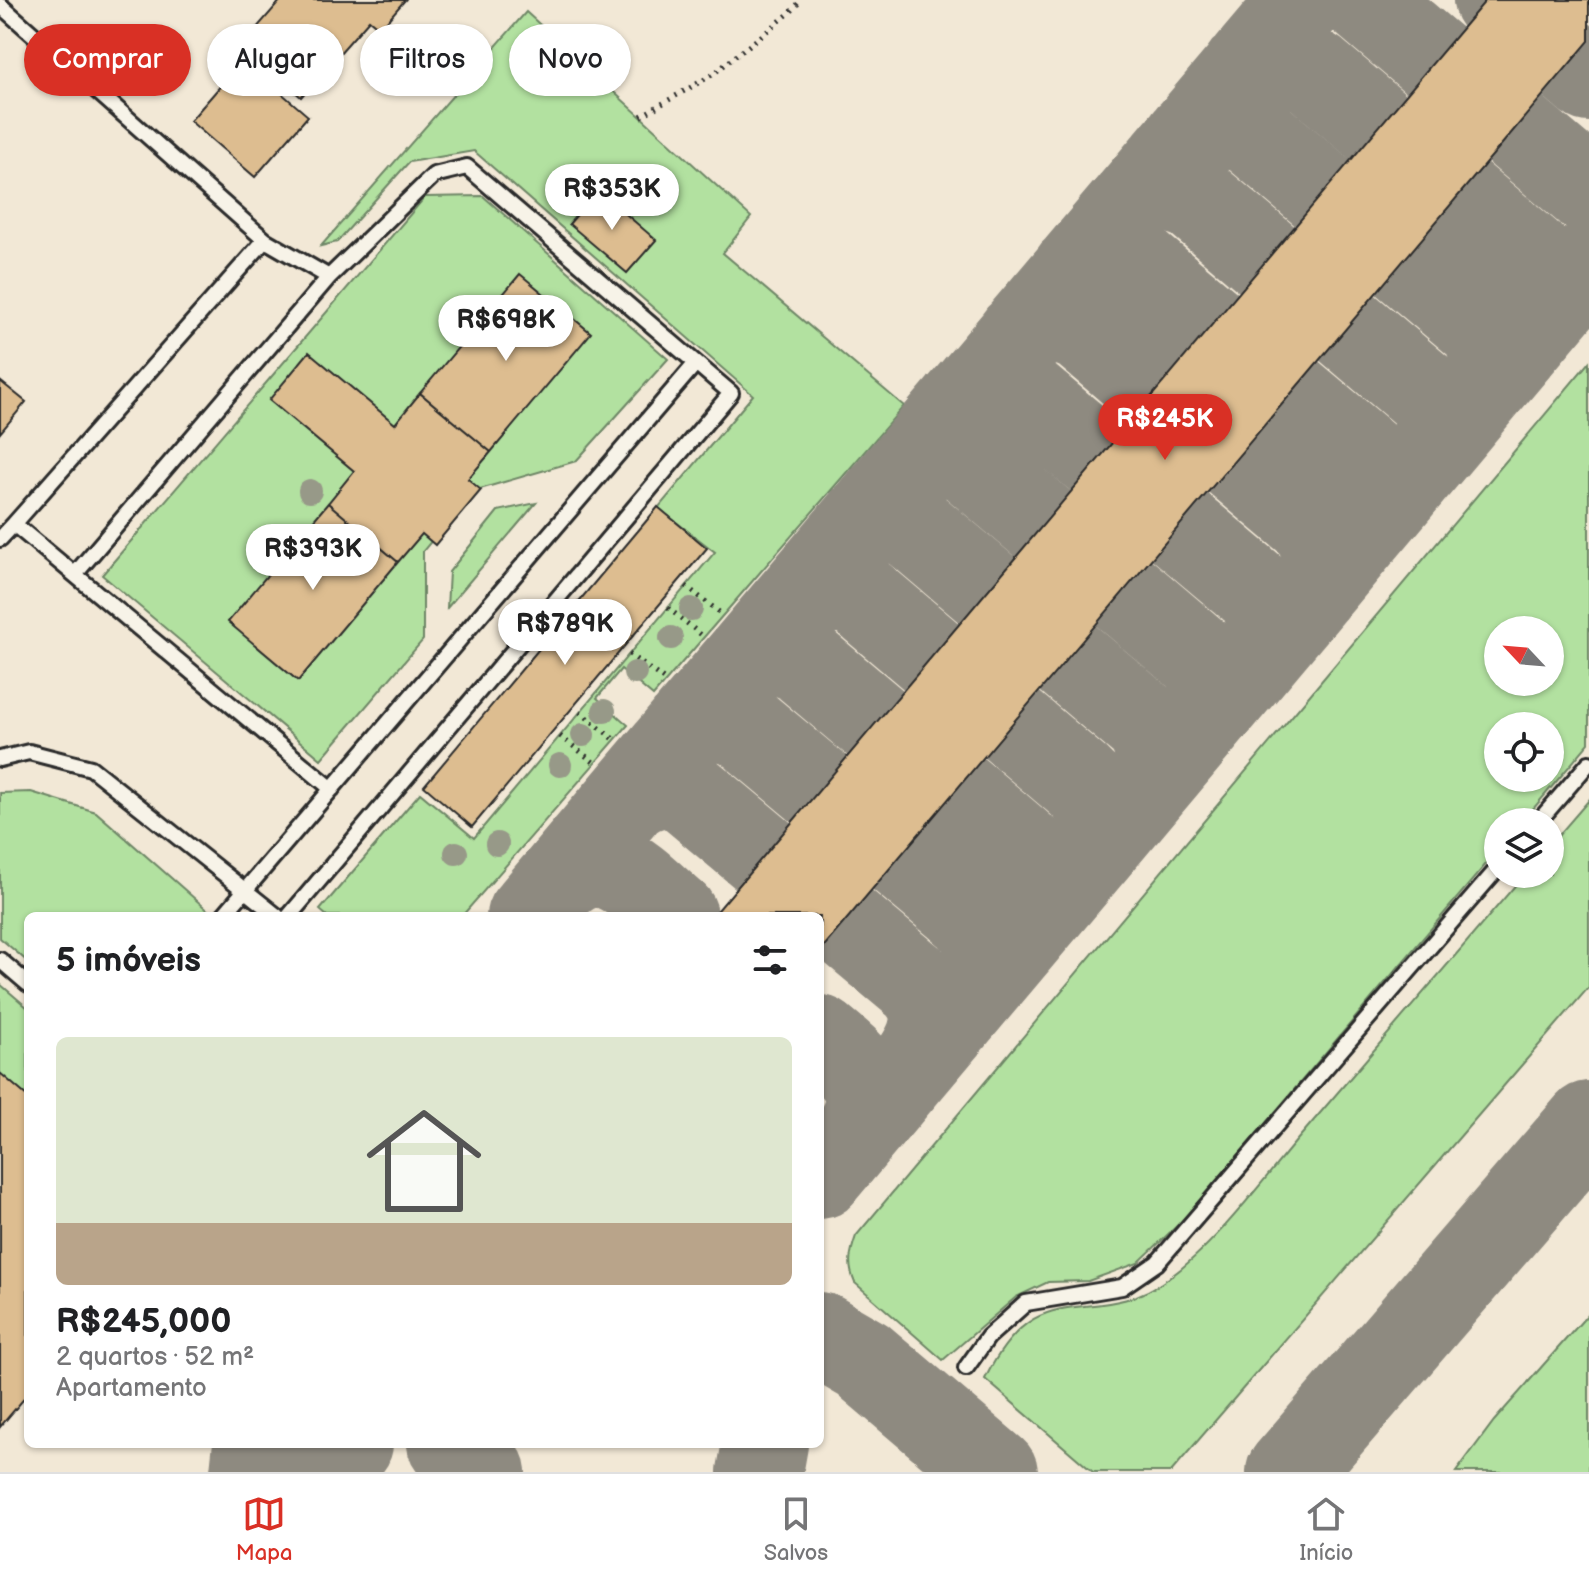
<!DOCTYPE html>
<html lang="pt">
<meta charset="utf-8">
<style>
:root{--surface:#fff;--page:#f2f2f2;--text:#202124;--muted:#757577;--line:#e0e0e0;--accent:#d93025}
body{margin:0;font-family:"Balsamiq Sans",sans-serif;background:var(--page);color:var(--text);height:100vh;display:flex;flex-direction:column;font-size:30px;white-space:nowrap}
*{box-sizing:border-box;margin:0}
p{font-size:26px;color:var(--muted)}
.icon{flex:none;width:44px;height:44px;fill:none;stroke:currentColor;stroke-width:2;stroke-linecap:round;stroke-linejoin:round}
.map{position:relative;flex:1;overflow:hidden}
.details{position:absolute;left:24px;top:912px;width:800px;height:536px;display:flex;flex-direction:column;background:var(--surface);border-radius:12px;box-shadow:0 2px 6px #0004}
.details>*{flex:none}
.guide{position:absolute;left:24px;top:24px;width:800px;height:72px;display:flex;gap:16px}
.needle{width:52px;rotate:296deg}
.buttons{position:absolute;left:1484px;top:616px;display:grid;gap:16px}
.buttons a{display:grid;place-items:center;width:80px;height:80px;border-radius:50%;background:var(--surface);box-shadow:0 2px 6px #0004;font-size:40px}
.price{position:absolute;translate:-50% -68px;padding:0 18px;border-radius:28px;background:#fff;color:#222;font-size:26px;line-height:52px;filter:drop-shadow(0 2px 4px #0008)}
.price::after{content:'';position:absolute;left:50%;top:48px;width:24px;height:18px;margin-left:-12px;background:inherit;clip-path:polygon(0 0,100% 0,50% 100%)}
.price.on{background:var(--accent);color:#fff}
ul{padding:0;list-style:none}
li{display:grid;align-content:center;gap:16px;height:424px;padding:0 32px}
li+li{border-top:2px solid var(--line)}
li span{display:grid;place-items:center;height:248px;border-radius:12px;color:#555}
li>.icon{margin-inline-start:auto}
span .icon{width:144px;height:144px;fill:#fffc;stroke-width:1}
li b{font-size:34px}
h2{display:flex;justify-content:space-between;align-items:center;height:96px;padding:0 32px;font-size:34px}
.pill{padding:0 28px;border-radius:36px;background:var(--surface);box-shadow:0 2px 6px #0004;font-size:28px;line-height:72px}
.pill.on{background:var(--accent);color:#fff}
.dock{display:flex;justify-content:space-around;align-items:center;height:112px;border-top:2px solid var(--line);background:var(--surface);font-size:22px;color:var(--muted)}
.dock a{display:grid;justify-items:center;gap:4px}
.dock .on{color:var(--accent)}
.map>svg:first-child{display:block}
.green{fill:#b2e1a0;stroke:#6e8666;stroke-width:2;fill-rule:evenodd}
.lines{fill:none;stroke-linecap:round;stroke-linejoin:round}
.taxiway{stroke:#8e8a80;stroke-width:86}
.building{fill:#ddbd90;stroke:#2b2b2b;stroke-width:2}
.lane-casing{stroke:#2b2b2b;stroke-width:20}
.path{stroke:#2b2b2b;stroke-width:5;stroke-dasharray:2 6;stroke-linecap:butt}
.lane{stroke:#f7f3e8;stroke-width:14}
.tree{fill:#979988}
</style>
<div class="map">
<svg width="1589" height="1472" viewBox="0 0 1589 1472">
<rect width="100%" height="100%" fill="#f2e8d6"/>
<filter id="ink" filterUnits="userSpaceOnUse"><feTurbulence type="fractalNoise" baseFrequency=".0125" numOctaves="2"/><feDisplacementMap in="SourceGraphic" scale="16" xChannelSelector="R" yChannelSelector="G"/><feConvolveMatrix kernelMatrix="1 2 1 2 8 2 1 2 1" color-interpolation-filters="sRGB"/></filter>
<g filter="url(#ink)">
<path class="green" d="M526,12L751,217L723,253L904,406L653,696L621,669L597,698L628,725L462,916H327L320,910L420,793L474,838L715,552L658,508L753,395L474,151L409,162L337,242L321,246Z
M483,196L668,359L576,461L473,491L423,551V640L321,759L102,575L425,197Z
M1589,362V743L1522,822H1498V850L1184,1219L1138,1263L1088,1281L1048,1282L1016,1297L943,1360L855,1283C847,1265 850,1253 856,1236ZM1498,630H1550V682H1498ZM1498,726H1550V778H1498Z
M536,503L447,608L449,572L498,511Z
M31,792L96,812L211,913L208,916H28V962L0,938V793Z
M1589,800V987L1171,1472H1093L985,1379C1039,1268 1093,1334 1169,1278C1215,1245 1260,1184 1297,1140C1373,1052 1449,963 1525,874H1550V845Z
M0,984L28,1008V1114L0,1090Z
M1589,1313V1472H1456L1494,1421Z"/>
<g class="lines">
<path class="taxiway" d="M1363,0L1589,192
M1496,0L1589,79
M1244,70C1270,51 1291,56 1316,74L1534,259C1551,278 1551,299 1540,321
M1189,135L1217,123L1249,130L1479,325C1494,345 1495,362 1486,385
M1132,203C1154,187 1173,187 1196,199L1428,396C1439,418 1440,434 1426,455
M1074,271C1094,255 1110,253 1134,262L1368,459C1385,481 1384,501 1370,523
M1019,336C1040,320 1061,317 1084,331L1310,522C1329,546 1328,565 1313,591
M962,404C981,388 997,384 1020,392L1256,591C1273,612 1272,633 1257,655
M910,466C930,452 948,450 970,462L1197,655C1218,675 1216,697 1202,720
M852,534C870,517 890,517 912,526L1144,723C1159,741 1162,764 1149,784
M797,599L828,586L858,594L1078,781C1100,802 1108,825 1092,853
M741,666C761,651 779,648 802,661L1016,842C1043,865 1055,887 1035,919
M687,729C709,718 723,714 744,726L970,915C992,940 995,961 976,989
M629,798C648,785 664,781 685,790L918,985C941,1011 934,1035 916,1062
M557,883C605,839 637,884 675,916
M529,916L1304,0
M820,1038C856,1068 886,1089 853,1137
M820,1176L1589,263
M820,1335L863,1360L995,1472
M450,1444L483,1472
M253,1472L256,1444
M326,1472L350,1444
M760,1472L765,1444
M1289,1472L1589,1124"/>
</g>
<path class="building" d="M281,0H405L380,29L369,20L301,97L242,45Z
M1486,0H1589V41L820,951V916H713Z
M243,60L308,116L255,177L190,121Z
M598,190L656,240L627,273L569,224Z
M520,274L591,333L491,452L420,393Z
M309,352L395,424L420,393L491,452L468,479L481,490L435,545L422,534L398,562L328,503L354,471L269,400Z
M0,381L26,402L0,433Z
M328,503L398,562L298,681L228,622Z
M658,507L707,548L472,827L424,786Z
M0,1073L28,1097V1394L0,1427Z"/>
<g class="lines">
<defs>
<path id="lane" d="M0,5L265,240L329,277L434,175L467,167L731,393L289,916
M265,240L14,524L332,789
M0,539L14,524
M76,573L329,277
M0,759L29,752L91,768L277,916
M1538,822L1589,763
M223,916L696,363
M0,960L28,984
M966,1368L988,1337L1026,1303L1122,1287L1157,1263L1498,868"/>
</defs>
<use href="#lane" class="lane-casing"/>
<path class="path" d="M641,116L712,75L791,12L801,0
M686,586L723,615
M668,608L704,637
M629,654L666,681
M580,712L615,740
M560,736L595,763"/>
<use href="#lane" class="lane"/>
</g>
<g class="tree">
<circle cx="310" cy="491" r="12"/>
<circle cx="691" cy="609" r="12"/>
<circle cx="671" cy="638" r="12"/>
<circle cx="635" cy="673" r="12"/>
<circle cx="604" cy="711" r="12"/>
<circle cx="583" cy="735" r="12"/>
<circle cx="560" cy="765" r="12"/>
<circle cx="497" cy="844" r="12"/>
<circle cx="456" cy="853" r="12"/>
</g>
</g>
</svg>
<div class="buttons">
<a><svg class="needle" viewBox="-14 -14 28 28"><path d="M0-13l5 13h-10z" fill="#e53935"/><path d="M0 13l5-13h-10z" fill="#757577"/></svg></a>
<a><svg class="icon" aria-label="locate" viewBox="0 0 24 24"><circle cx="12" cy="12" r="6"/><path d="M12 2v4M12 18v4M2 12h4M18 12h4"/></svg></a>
<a><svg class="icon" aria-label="layers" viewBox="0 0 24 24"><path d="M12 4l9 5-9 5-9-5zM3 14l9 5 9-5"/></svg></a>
</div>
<b class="price" style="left:612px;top:232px">R$353K</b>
<b class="price" style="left:506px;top:363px">R$698K</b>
<b class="price on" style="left:1165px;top:462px">R$245K</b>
<b class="price" style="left:313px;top:592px">R$393K</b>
<b class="price" style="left:565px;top:667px">R$789K</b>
<div class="guide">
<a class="pill on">Comprar</a>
<a class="pill">Alugar</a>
<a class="pill">Filtros</a>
<a class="pill">Novo</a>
</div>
<section class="details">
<h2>5 imóveis<svg class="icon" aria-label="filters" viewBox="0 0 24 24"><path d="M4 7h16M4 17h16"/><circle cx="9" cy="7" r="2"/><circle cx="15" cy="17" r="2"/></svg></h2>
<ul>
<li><span style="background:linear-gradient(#dfe7d0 75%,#b9a48a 0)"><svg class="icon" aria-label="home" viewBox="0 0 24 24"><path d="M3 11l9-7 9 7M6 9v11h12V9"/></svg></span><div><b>R$245,000</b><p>2 quartos · 52 m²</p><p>Apartamento</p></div></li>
</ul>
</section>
</div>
<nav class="dock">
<a class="on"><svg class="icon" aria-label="map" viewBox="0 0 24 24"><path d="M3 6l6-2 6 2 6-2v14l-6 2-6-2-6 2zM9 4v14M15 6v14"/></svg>Mapa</a>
<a><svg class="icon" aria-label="saved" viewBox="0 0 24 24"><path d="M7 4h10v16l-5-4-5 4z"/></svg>Salvos</a>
<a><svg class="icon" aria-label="home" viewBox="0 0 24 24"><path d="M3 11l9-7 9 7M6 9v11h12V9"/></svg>Início</a>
</nav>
